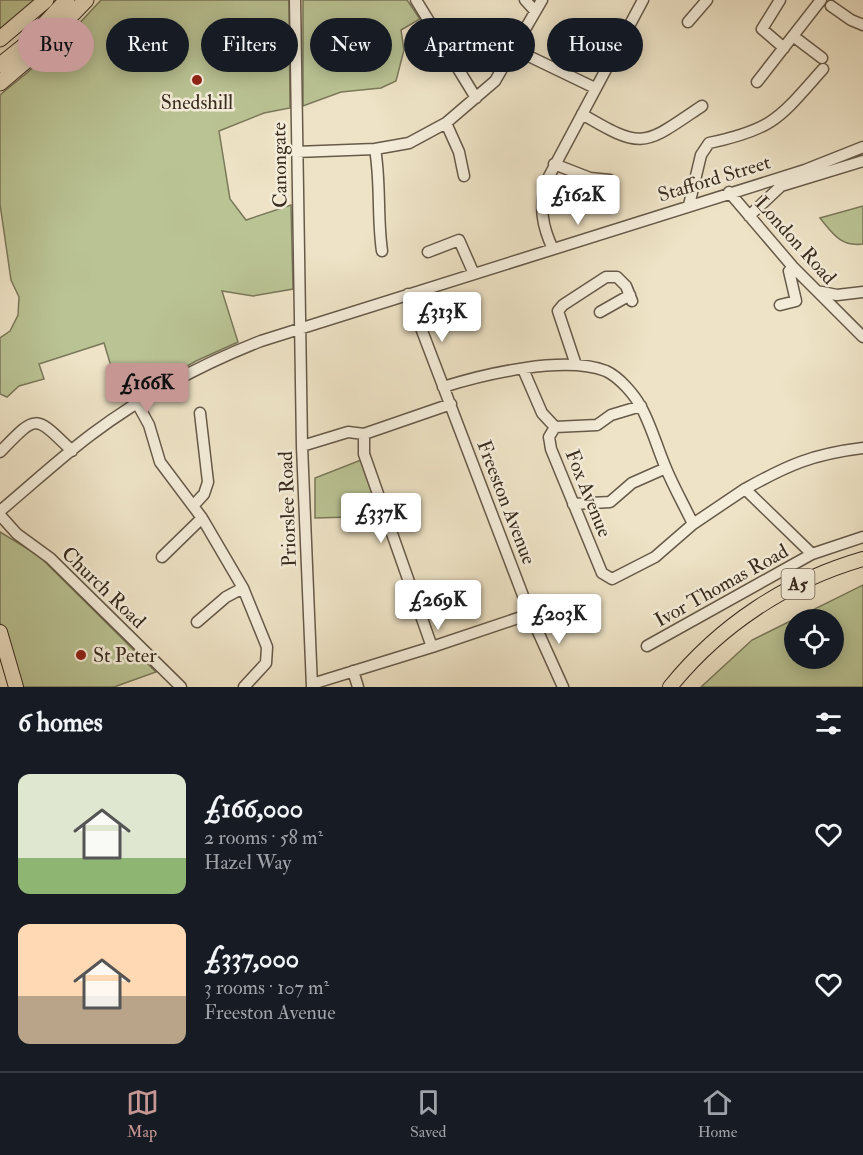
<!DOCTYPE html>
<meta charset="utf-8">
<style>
:root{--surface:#171b24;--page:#20242c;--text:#f1f3f6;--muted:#9ea1a6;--line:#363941;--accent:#c59692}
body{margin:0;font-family:"IM FELL Double Pica",serif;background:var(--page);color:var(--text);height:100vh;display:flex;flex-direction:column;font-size:22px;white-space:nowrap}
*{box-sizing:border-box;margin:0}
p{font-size:20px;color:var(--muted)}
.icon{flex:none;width:33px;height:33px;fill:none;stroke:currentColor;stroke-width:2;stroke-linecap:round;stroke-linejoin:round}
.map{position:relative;height:687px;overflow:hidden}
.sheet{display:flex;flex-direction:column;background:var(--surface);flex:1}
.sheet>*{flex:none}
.guide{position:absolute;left:18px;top:18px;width:828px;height:54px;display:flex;gap:12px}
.controls{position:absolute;left:784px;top:609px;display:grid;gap:12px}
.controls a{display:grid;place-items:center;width:60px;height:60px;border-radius:50%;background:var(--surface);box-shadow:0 3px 15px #0003;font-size:30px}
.price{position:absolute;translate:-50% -51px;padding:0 14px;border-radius:6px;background:#fff;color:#222;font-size:20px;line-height:39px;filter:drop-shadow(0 2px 3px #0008)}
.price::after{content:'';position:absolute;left:50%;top:36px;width:18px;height:14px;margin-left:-9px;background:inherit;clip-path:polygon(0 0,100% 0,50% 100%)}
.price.active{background:var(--accent);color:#111}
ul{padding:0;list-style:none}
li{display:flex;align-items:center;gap:18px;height:150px;padding:0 18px}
li span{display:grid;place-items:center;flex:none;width:168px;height:120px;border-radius:12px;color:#555}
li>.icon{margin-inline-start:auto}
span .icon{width:72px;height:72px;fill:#fffc;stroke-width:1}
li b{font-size:26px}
h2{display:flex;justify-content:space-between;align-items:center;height:72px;padding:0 18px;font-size:26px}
.tag{padding:0 21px;border-radius:27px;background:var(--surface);box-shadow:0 3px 15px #0003;font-size:21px;line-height:54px}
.tag.active{background:var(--accent);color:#111}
.tab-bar{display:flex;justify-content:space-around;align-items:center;height:84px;border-top:2px solid var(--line);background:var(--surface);font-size:16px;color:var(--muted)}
.tab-bar a{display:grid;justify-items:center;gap:3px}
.tab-bar .active{color:var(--accent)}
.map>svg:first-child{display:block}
.green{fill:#bac394;stroke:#7a785a;stroke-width:1.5;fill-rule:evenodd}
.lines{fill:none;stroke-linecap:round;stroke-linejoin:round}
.minor-casing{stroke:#665a49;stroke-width:13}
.major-casing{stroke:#392c1f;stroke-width:16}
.highway-casing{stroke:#392c1f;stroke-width:17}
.minor{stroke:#f4edda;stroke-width:10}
.major{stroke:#eee3c6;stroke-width:14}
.highway{stroke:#eee3c6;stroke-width:15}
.poi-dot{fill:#8f2418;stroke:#f4edda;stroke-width:2}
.labels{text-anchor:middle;stroke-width:5;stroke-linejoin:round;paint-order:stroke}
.shield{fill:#f4edda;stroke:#716657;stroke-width:1.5}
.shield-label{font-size:18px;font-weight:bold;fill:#392c1f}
.poi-label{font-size:20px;fill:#392c1f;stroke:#f4edda}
.street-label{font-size:20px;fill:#392c1f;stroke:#f4edda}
</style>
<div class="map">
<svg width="863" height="687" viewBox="0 0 863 687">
<rect width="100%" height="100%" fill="#eee3c6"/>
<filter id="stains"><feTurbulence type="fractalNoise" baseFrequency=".00333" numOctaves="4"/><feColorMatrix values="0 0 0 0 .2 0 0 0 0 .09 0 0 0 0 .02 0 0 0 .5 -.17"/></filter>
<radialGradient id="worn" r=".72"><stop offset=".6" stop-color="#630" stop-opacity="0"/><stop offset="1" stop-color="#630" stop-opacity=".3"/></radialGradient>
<path class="green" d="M0,0H37L0,32Z
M101,0H289L290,108L264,113L219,131L230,199L246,220L291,205L293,289L253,296L222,291L238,342L196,361L134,396H120L104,343L39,364L44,379L19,386L7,397L0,394V338L10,331L18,315L19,297L11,280L0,204V95C37,66 70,35 101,0Z
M303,0H407L420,19L401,30L404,50L396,81L381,88L341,92L303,106Z
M863,206V244C841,247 833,234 820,218Z
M361,460L376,504L351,517L315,518V478Z
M0,532L38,555L156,672L114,687H20L0,622Z
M863,585V687H701L752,640ZM795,620H834V658H795Z"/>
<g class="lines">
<defs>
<path id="minor" d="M295,0L302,446L312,687
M416,0L476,98
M525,0L535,11
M780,0L762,29L784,48
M831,6L851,20L863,25
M688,22L707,0
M793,36L822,58
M514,49L595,88
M757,82L821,0
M582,114C644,151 644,145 702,106
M446,123L459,152L464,176
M375,149C381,183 377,217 382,251
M296,152L375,149L409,143L446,123L495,81L542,0
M554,164L590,178L610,180
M729,192L793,267L863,337
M689,205L701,155L709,143C775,129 780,117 823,69
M749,216L781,186L863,161
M553,249C542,226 539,207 546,182L643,0
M428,252L459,240L474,274
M817,291L837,295L863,292
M408,294L530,614L563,687
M780,305L796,301L789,271L793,267
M600,312L630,295
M576,365L558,311L563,305L606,277H617L626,286L632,301
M523,369L542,413L555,427L597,425L611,415L641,406
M443,387C485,374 564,355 606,371C619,377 634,394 641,407C651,425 657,447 665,466C673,486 684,505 693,524L655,557L612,579L602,573L551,449L549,437L555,427
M137,403L149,425L160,462L202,518L243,588
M364,434V454L432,647
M302,446L348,432L364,434L451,404
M0,452C37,414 34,414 72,451
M745,489C788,465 813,454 863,448
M573,504L610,502L632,483L666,468
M193,506L204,494L208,482L200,413
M0,511C30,486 60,458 92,434C143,396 202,364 261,341L805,170L863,147
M0,515L17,534L50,558L181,687
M693,524L745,489L812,554
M162,557L202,518
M197,622L226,597L243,588L267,647L266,663L244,687
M647,646L812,554L863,537
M353,671L358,687
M312,684L432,647L530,614"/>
<path id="major" d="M0,632L16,687
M670,687C720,625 787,581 863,559"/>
<path id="highway" d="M0,39L46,0
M0,65L24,46L67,0
M0,83L33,55L86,0"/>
</defs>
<use href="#minor" class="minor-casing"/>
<use href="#major" class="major-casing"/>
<use href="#highway" class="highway-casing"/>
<use href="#minor" class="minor"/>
<use href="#major" class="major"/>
<use href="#highway" class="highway"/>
</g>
<g class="poi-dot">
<circle cx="197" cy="80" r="6"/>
<circle cx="81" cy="655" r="6"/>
</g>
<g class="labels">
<rect class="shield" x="781.5" y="569" width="33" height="30" rx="4.5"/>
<g class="shield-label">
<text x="798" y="590">A5</text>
</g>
<g class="poi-label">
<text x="197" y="109">Snedshill</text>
<text x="93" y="662" text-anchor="start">St Peter</text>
</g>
<g class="street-label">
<text transform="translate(279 165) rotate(-91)" y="7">Canongate</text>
<text transform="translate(714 178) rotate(-17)" y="7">Stafford Street</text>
<text transform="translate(796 240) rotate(48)" y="7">London Road</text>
<text transform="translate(589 493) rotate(68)" y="7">Fox Avenue</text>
<text transform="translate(507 502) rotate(69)" y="7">Freeston Avenue</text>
<text transform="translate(287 509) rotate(-92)" y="7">Priorslee Road</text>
<text transform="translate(721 585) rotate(-29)" y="7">Ivor Thomas Road</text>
<text transform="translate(104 587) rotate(44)" y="7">Church Road</text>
</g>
</g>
<rect width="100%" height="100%" filter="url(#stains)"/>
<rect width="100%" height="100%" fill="url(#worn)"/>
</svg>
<div class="controls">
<a><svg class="icon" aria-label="locate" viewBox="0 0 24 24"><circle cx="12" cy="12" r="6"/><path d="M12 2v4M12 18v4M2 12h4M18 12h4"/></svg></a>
</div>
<b class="price" style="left:578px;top:226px">£162K</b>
<b class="price" style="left:442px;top:343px">£313K</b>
<b class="price active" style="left:147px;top:414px">£166K</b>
<b class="price" style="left:381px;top:544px">£337K</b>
<b class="price" style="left:438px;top:631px">£269K</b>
<b class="price" style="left:559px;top:645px">£203K</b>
<div class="guide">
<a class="tag active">Buy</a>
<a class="tag">Rent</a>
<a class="tag">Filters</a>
<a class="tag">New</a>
<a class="tag">Apartment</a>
<a class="tag">House</a>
</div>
</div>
<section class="sheet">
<h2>6 homes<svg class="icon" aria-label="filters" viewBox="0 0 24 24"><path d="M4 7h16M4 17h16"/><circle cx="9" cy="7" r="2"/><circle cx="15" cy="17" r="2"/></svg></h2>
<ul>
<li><span style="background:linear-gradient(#dfe7d0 70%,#8fb573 0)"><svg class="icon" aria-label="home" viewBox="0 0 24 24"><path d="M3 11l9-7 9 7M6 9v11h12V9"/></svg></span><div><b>£166,000</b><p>2 rooms · 58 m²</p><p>Hazel Way</p></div><svg class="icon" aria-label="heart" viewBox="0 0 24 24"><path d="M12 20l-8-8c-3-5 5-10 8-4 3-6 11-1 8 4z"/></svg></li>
<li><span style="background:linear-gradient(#ffd9b3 60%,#b9a48a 0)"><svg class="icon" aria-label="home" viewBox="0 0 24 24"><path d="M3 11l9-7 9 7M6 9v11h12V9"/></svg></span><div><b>£337,000</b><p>3 rooms · 107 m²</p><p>Freeston Avenue</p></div><svg class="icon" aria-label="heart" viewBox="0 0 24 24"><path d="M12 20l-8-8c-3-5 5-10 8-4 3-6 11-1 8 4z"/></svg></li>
</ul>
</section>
<nav class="tab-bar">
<a class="active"><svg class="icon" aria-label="map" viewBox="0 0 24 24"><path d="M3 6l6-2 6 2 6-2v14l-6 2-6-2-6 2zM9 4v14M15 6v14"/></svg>Map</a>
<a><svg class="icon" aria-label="saved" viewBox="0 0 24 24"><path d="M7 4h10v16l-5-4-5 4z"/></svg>Saved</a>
<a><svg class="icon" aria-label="home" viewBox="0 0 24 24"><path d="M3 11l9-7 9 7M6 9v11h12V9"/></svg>Home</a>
</nav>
